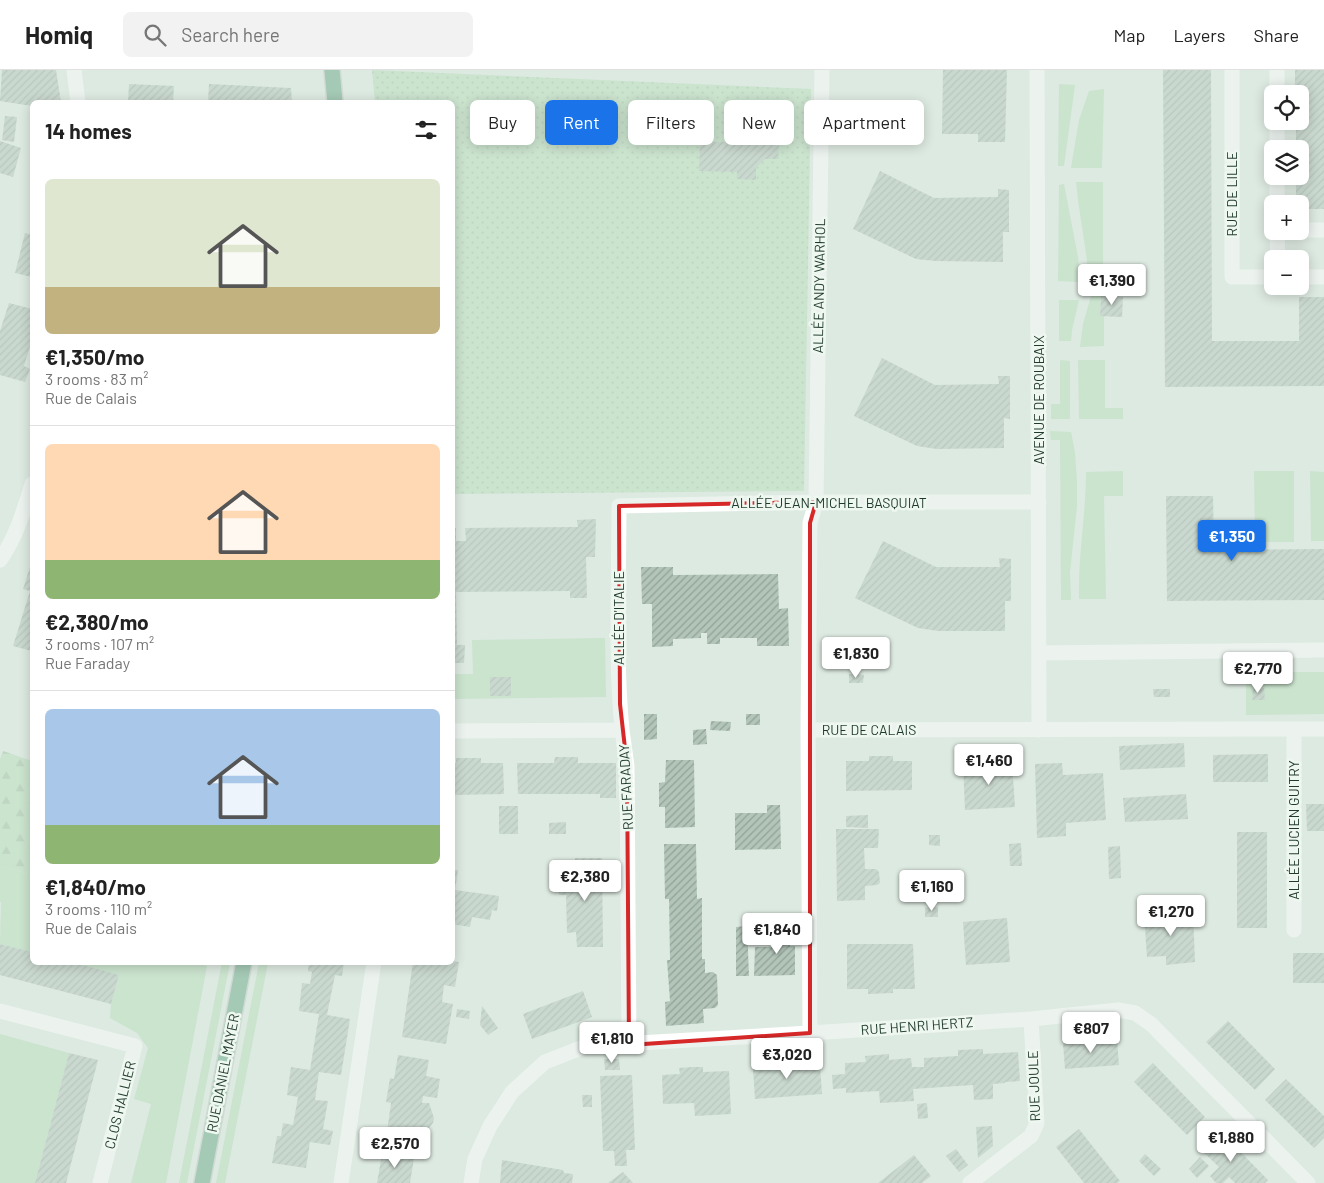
<!DOCTYPE html>
<meta charset="utf-8">
<style>
:root{--surface:#fff;--page:#f2f2f2;--text:#222;--muted:#767676;--line:#e0e0e0;--accent:#1a73e8}
body{margin:0;font-family:Barlow,sans-serif;background:var(--page);color:var(--text);height:100vh;display:flex;flex-direction:column;font-size:19px;white-space:nowrap}
*{box-sizing:border-box;margin:0}
p{font-size:16px;color:var(--muted)}
.icon{flex:none;width:28px;height:28px;fill:none;stroke:currentColor;stroke-width:2;stroke-linecap:round;stroke-linejoin:round}
.map{position:relative;flex:1;overflow:hidden}
.details{position:absolute;left:30px;top:30px;width:425px;height:865px;display:flex;flex-direction:column;background:var(--surface);border-radius:8px;box-shadow:0 2px 12px #0003}
.details>*{flex:none}
.banner{position:absolute;left:470px;top:30px;width:475px;height:45px;display:flex;gap:10px}
.tools{position:absolute;left:1264px;top:15px;display:grid;gap:10px}
.tools a{display:grid;place-items:center;width:45px;height:45px;border-radius:8px;background:var(--surface);box-shadow:0 2px 12px #0003;font-size:25px}
.price{position:absolute;translate:-50% -42px;padding:0 11px;border-radius:5px;background:#fff;color:#222;font-size:16px;line-height:32px;filter:drop-shadow(0 1px 2px #0008)}
.price::after{content:'';position:absolute;left:50%;top:30px;width:15px;height:11px;margin-left:-8px;background:inherit;clip-path:polygon(0 0,100% 0,50% 100%)}
.price.selected{background:var(--accent);color:#fff}
ul{padding:0;list-style:none}
li{display:grid;align-content:center;gap:10px;height:265px;padding:0 15px}
li+li{border-top:1px solid var(--line)}
li span{display:grid;place-items:center;height:155px;border-radius:8px;color:#555}
li>.icon{margin-inline-start:auto}
span .icon{width:90px;height:90px;fill:#fffc;stroke-width:1}
li b{font-size:21px}
h2{display:flex;justify-content:space-between;align-items:center;height:60px;padding:0 15px;font-size:21px}
.chip{padding:0 18px;border-radius:8px;background:var(--surface);box-shadow:0 2px 12px #0003;font-size:18px;line-height:45px}
.chip.selected{background:var(--accent);color:#fff}
header{display:flex;align-items:center;gap:30px;box-sizing:border-box;height:70px;padding:0 25px;background:var(--surface);border-bottom:1px solid var(--line)}
header strong{font-size:24px}
nav{display:flex;gap:28px;margin-inline-start:auto;font-size:18px}
.search{width:350px;height:45px;background:var(--page);display:flex;align-items:center;gap:12px;box-sizing:border-box;padding:0 18px;border-radius:8px;color:var(--muted);font-size:19px}
.map>svg:first-child{display:block}
.green{fill:#b5ddb5}
.forest{fill:url(#forest-firs)}
.park{fill:url(#park-dots)}
.building{fill:url(#building-hatch)}
.lines{fill:none;stroke-linecap:round;stroke-linejoin:round}
.major-casing{stroke:#c0c8c4;stroke-width:18}
.minor{stroke:#fff;stroke-width:15}
.major{stroke:#60a27f;stroke-width:15}
.marked{fill:none;stroke:#d62828;stroke-width:4;stroke-linejoin:round}
.labels{text-anchor:middle;stroke-width:5;stroke-linejoin:round;paint-order:stroke}
.street-label{font-size:14px;fill:#1f3a2b;stroke:#eef7f0}
</style>
<header>
<strong>Homiq</strong>
<div class="search"><svg class="icon" aria-label="search" viewBox="0 0 24 24"><circle cx="10" cy="10" r="6"/><path d="M15 15l6 6"/></svg>Search here</div>
<nav><a>Map</a><a>Layers</a><a>Share</a></nav>
</header>
<div class="map">
<svg width="1324" height="1113" viewBox="0 0 1324 1113">
<defs>
<pattern id="forest-firs" width="22" height="20" patternUnits="userSpaceOnUse" patternTransform="scale(1.25)"><rect width="22" height="20" fill="#b5ddb5"/><path d="M5 1l3.5 6h-7zM16 11l3.5 6h-7z" fill="#9bbe9c"/></pattern>
<pattern id="park-dots" width="8" height="8" patternUnits="userSpaceOnUse" patternTransform="scale(1.25)"><rect width="8" height="8" fill="#b5ddb5"/><path d="M2 2h.1M6 6h.1" fill="none" stroke="#9bbe9c" stroke-width="1.8" stroke-linecap="round"/></pattern>
<pattern id="building-hatch" width="6" height="6" patternUnits="userSpaceOnUse" patternTransform="scale(1.25)"><rect width="6" height="6" fill="#b3c5b9"/><path d="M-1 1l2-2M0 6l6-6M5 7l2-2" fill="none" stroke="#91a197"/></pattern>
</defs>
<rect width="100%" height="100%" fill="#ddeae1"/>
<path class="green" d="M1059,14L1075,15L1064,96H1058Z
M1104,19L1102,98H1071L1079,50L1089,21Z
M1076,112H1103V214L1089,213C1087,179 1079,146 1076,112Z
M1064,114L1078,187L1080,212L1058,211L1059,115Z
M1091,226H1101L1100,246H1104V276L1080,277L1083,254Z
M1059,230H1079L1072,260L1071,271H1059Z
M1060,290L1070,291V349H1051V334H1060Z
M1078,290H1105V338H1123V349H1079Z
M1050,361L1071,362L1075,383L1077,412V436L1070,502L1071,530H1061L1060,370H1051Z
M1123,401V426H1104L1106,529H1079C1078,486 1086,444 1086,402Z
M1254,401H1294V472H1255Z
M1310,401L1324,402V471H1311Z
M605,568L606,627L453,629L452,604H473L472,570Z
M1246,602H1324V644L1246,645Z
M0,796L32,805V882L0,874L1,832H0Z
M194,892L207,896L166,1113H131L151,1034L134,1029L148,978L137,963L110,948L111,934L119,905L72,893Z
M222,892L230,893L187,1113H179Z
M259,893H268L225,1113H216Z
M0,964L69,983L35,1113H0Z"/>
<path class="forest" d="M3,681L32,691V805L0,796V689Z"/>
<path class="park" d="M372,0L811,19L804,421L453,424L452,32H375Z"/>
<path class="building" d="M2,0H56L61,32H32V36L0,31Z
M943,0H1007L1005,72H978V64H942Z
M1163,0H1211L1212,271H1299V227H1324V316L1165,317Z
M1295,0H1324V139H1300V134H1296V106H1300V79H1296V51H1300V24H1295Z
M129,14L174,16L173,32H128Z
M209,14L291,18L292,32H208Z
M5,46L17,47L14,72L2,70Z
M738,69L763,70L762,72L779,73L778,89H765L756,97V110L737,109V102L699,101L700,72H739Z
M0,71L21,78L13,107L0,103Z
M880,101L934,128L998,127V119L1009,120V162H1003V192L936,191L916,189L853,159Z
M25,163L32,165V207L15,203Z
M1101,226L1123,227L1122,247L1100,246Z
M9,233L32,239V270L24,296L30,299L25,312L0,305V261Z
M882,288L935,315L999,314L998,306H1010V349L1004,348V378L937,379L917,376L854,346Z
M1166,426H1213L1214,480L1324,479V530L1167,531Z
M596,449L595,487H586L587,528H570V521L456,522L457,575H465L464,593H452V458H456V471H466L465,458L578,457L577,450Z
M883,471L936,497H1000L999,488L1011,489V531H1005V561H938L918,558L855,528Z
M32,491V581L13,576L30,521L23,519Z
M641,497H673V505L778,504L779,539L788,538L789,576H757V568H720V574H707V563H701V568L673,569V576L652,577V534H642Z
M849,604L864,605L863,613H849Z
M490,607H511V626H490Z
M1253,618H1264L1265,630H1252Z
M1153,619H1170V627H1154Z
M644,644H657V669L644,670Z
M746,644H760V655H746Z
M711,651L731,652L730,661L710,660Z
M706,659L707,674L693,675V660Z
M1184,673L1185,697L1120,700L1119,676Z
M1268,684V712H1213V685Z
M869,686H893V691H912V720L846,721V691H869Z
M555,687H578V693H616V728H600V724H518L517,693H554Z
M456,688H481V693H503L504,724L452,725V693H456Z
M666,690H694L695,757L665,758V737H659V713L665,712Z
M1012,692L1015,737L965,740L963,695Z
M1062,693L1063,705L1103,703L1106,750L1066,753V766L1037,768L1035,694Z
M1186,724L1188,749L1125,752L1123,728Z
M1306,734H1324V761H1307Z
M767,735H780L781,779L735,780V743H767Z
M499,736H518V764H499Z
M868,745V758L846,757V746Z
M566,752V764H549V753Z
M836,759H879L878,778H864L865,799H876L879,802L880,813L877,815L865,816V830L837,831Z
M1237,762H1267V858H1237Z
M929,765H940V776L929,775Z
M1021,773L1022,796H1010L1009,774Z
M664,774H696L697,829L702,828V889H705V903L713,902L717,905L718,935L715,938L703,939L704,953L666,956L665,932L670,931L667,890H670L669,829H665Z
M1120,776L1121,808L1109,809L1108,777Z
M575,788H602L603,877H577L576,862L567,863L566,825H559L558,813H565V800L575,799Z
M452,800H458L455,820L499,826L497,841L492,840L490,850L472,847L470,857L452,854Z
M938,837V847H925V838Z
M1193,841L1195,892L1166,895V886L1147,887L1144,844Z
M1007,848L1010,892L966,895L963,852Z
M778,850H790V876H795V905L754,906L755,877H777Z
M747,856L749,906H736V857Z
M0,874L32,882V892H72L119,905L111,934L0,905Z
M847,874H913L915,919H893V923L868,924V919H847Z
M1293,883H1324V913H1293Z
M452,891L459,892L455,917L444,915L442,932L453,934L446,974L402,967L413,892H452Z
M309,892H344L342,906L335,905L327,945L350,949L341,1005L319,1002L315,1030L328,1031L323,1059L333,1061L330,1075L310,1072L306,1098L272,1093L277,1066H281L283,1053L293,1055L298,1027L287,1025L291,997L310,1000L319,944L299,941L302,913L310,914L312,902L308,901Z
M583,921L592,947L532,969L523,944Z
M482,936L498,958L488,965L480,955Z
M457,939L470,941L469,949L456,947Z
M1228,951L1275,999L1255,1020L1206,972Z
M1117,970L1119,995L1065,999L1063,973Z
M983,979V984L1018,982L1020,1011L1005,1012V1013L993,1014V1029L974,1030L973,1015L913,1019L914,1031L880,1033L879,1021L846,1023V1018L833,1019L832,1005L845,1004V993L866,992L865,986L889,984V990L911,988L912,997H924V988L958,986V980Z
M69,983L98,990L66,1113H35Z
M398,985L429,990L426,1006L440,1009L437,1028L423,1026L422,1033H429L434,1048L433,1053L424,1064L418,1063L416,1073L386,1069L391,1033L386,1032L390,1008L394,1009Z
M604,989H619L620,1000H605Z
M797,990L798,996L820,995L822,1024L755,1029L753,999L773,997V992Z
M1153,993L1205,1047L1187,1065L1134,1012Z
M692,997H703V1002L729,1001L731,1044L695,1046L694,1033L663,1034L662,1005L680,1004L679,998Z
M632,1005L635,1080H626L627,1096H615L614,1081H603L600,1006Z
M1286,1009L1324,1046V1068L1314,1078L1265,1030Z
M582,1025H592V1037H583Z
M927,1033L928,1048L918,1049L917,1034Z
M992,1056L993,1076L978,1088L976,1057Z
M1079,1059L1120,1111L1117,1113H1084L1056,1077Z
M1220,1061L1268,1110L1265,1113H1235L1229,1107L1223,1113H1216L1210,1106L1219,1097L1201,1080Z
M956,1079L968,1095L959,1102L946,1086Z
M382,1084L414,1088L410,1113H377Z
M1145,1084L1161,1099L1154,1106L1139,1091Z
M914,1085L931,1106L922,1113H878Z
M1200,1087L1209,1096L1197,1108L1189,1099Z
M502,1090L563,1100L564,1103L573,1104L572,1113H500Z
M623,1102L633,1113H608Z"/>
<g class="lines">
<defs>
<path id="major" d="M332,0L335,32
M202,1113L244,892"/>
</defs>
<use href="#major" class="major-casing"/>
<path class="minor" d="M74,0L78,32
M1037,0L1039,660
M1232,0V207H1272
M1277,0V24
M1277,51V79
M1277,106V134
M1300,160H1324
M1277,161L1278,189
M1300,207H1324
M0,490C16,468 24,440 32,414
M1039,583L1324,580
M622,660C615,585 619,510 619,436L816,432H1039
M808,660L810,453L816,432L822,0
M452,661L622,660L627,696L629,975
M1294,860V659
M0,941L135,976L100,1113
M810,963L808,660L1324,659
M341,1113L374,892
M471,1113L475,1089L490,1056L512,1022L545,992L586,976L810,963L1031,949L1118,940L1135,943L1151,954L1308,1113
M970,1113L1031,1066L1037,1053L1031,949"/>
<use href="#major" class="major"/>
</g>
<path d="M0 0H1324V1113H0ZM816,432L810,453V963L629,975L627,696L620,634L619,436Z" fill="#ddeae1" fill-opacity=".55" fill-rule="evenodd"/>
<path class="marked" d="M816,432L810,453V963L629,975L627,696L620,634L619,436Z"/>
<g class="labels">
<g class="street-label">
<text transform="translate(1232 124) rotate(-90)" y="5">RUE DE LILLE</text>
<text transform="translate(819 216) rotate(-89)" y="5">ALLÉE ANDY WARHOL</text>
<text transform="translate(1039 330) rotate(-90)" y="5">AVENUE DE ROUBAIX</text>
<text x="829" y="438">ALLÉE JEAN-MICHEL BASQUIAT</text>
<text transform="translate(619 548) rotate(-90)" y="5">ALLÉE D'ITALIE</text>
<text x="869" y="665">RUE DE CALAIS</text>
<text transform="translate(626 717) rotate(-93)" y="5">RUE FARADAY</text>
<text transform="translate(1294 760) rotate(-90)" y="5">ALLÉE LUCIEN GUITRY</text>
<text transform="translate(917 956) rotate(-4)" y="5">RUE HENRI HERTZ</text>
<text transform="translate(223 1003) rotate(-79)" y="5">RUE DANIEL MAYER</text>
<text transform="translate(1034 1016) rotate(-92)" y="5">RUE JOULE</text>
<text transform="translate(120 1035) rotate(-76)" y="5">CLOS HALLIER</text>
</g>
</g>
</svg>
<div class="tools">
<a><svg class="icon" aria-label="locate" viewBox="0 0 24 24"><circle cx="12" cy="12" r="6"/><path d="M12 2v4M12 18v4M2 12h4M18 12h4"/></svg></a>
<a><svg class="icon" aria-label="layers" viewBox="0 0 24 24"><path d="M12 4l9 5-9 5-9-5zM3 14l9 5 9-5"/></svg></a>
<a>+</a>
<a>−</a>
</div>
<b class="price" style="left:1112px;top:236px">€1,390</b>
<b class="price selected" style="left:1232px;top:492px">€1,350</b>
<b class="price" style="left:856px;top:609px">€1,830</b>
<b class="price" style="left:1258px;top:624px">€2,770</b>
<b class="price" style="left:989px;top:716px">€1,460</b>
<b class="price" style="left:585px;top:832px">€2,380</b>
<b class="price" style="left:932px;top:842px">€1,160</b>
<b class="price" style="left:1171px;top:867px">€1,270</b>
<b class="price" style="left:777px;top:885px">€1,840</b>
<b class="price" style="left:1091px;top:984px">€807</b>
<b class="price" style="left:612px;top:994px">€1,810</b>
<b class="price" style="left:787px;top:1010px">€3,020</b>
<b class="price" style="left:1231px;top:1093px">€1,880</b>
<b class="price" style="left:395px;top:1099px">€2,570</b>
<div class="banner">
<a class="chip">Buy</a>
<a class="chip selected">Rent</a>
<a class="chip">Filters</a>
<a class="chip">New</a>
<a class="chip">Apartment</a>
</div>
<section class="details">
<h2>14 homes<svg class="icon" aria-label="filters" viewBox="0 0 24 24"><path d="M4 7h16M4 17h16"/><circle cx="9" cy="7" r="2"/><circle cx="15" cy="17" r="2"/></svg></h2>
<ul>
<li><span style="background:linear-gradient(#dfe7d0 70%,#c2b280 0)"><svg class="icon" aria-label="home" viewBox="0 0 24 24"><path d="M3 11l9-7 9 7M6 9v11h12V9"/></svg></span><div><b>€1,350/mo</b><p>3 rooms · 83 m²</p><p>Rue de Calais</p></div></li>
<li><span style="background:linear-gradient(#ffd9b3 75%,#8fb573 0)"><svg class="icon" aria-label="home" viewBox="0 0 24 24"><path d="M3 11l9-7 9 7M6 9v11h12V9"/></svg></span><div><b>€2,380/mo</b><p>3 rooms · 107 m²</p><p>Rue Faraday</p></div></li>
<li><span style="background:linear-gradient(#a9c7e8 75%,#8fb573 0)"><svg class="icon" aria-label="home" viewBox="0 0 24 24"><path d="M3 11l9-7 9 7M6 9v11h12V9"/></svg></span><div><b>€1,840/mo</b><p>3 rooms · 110 m²</p><p>Rue de Calais</p></div></li>
</ul>
</section>
</div>
